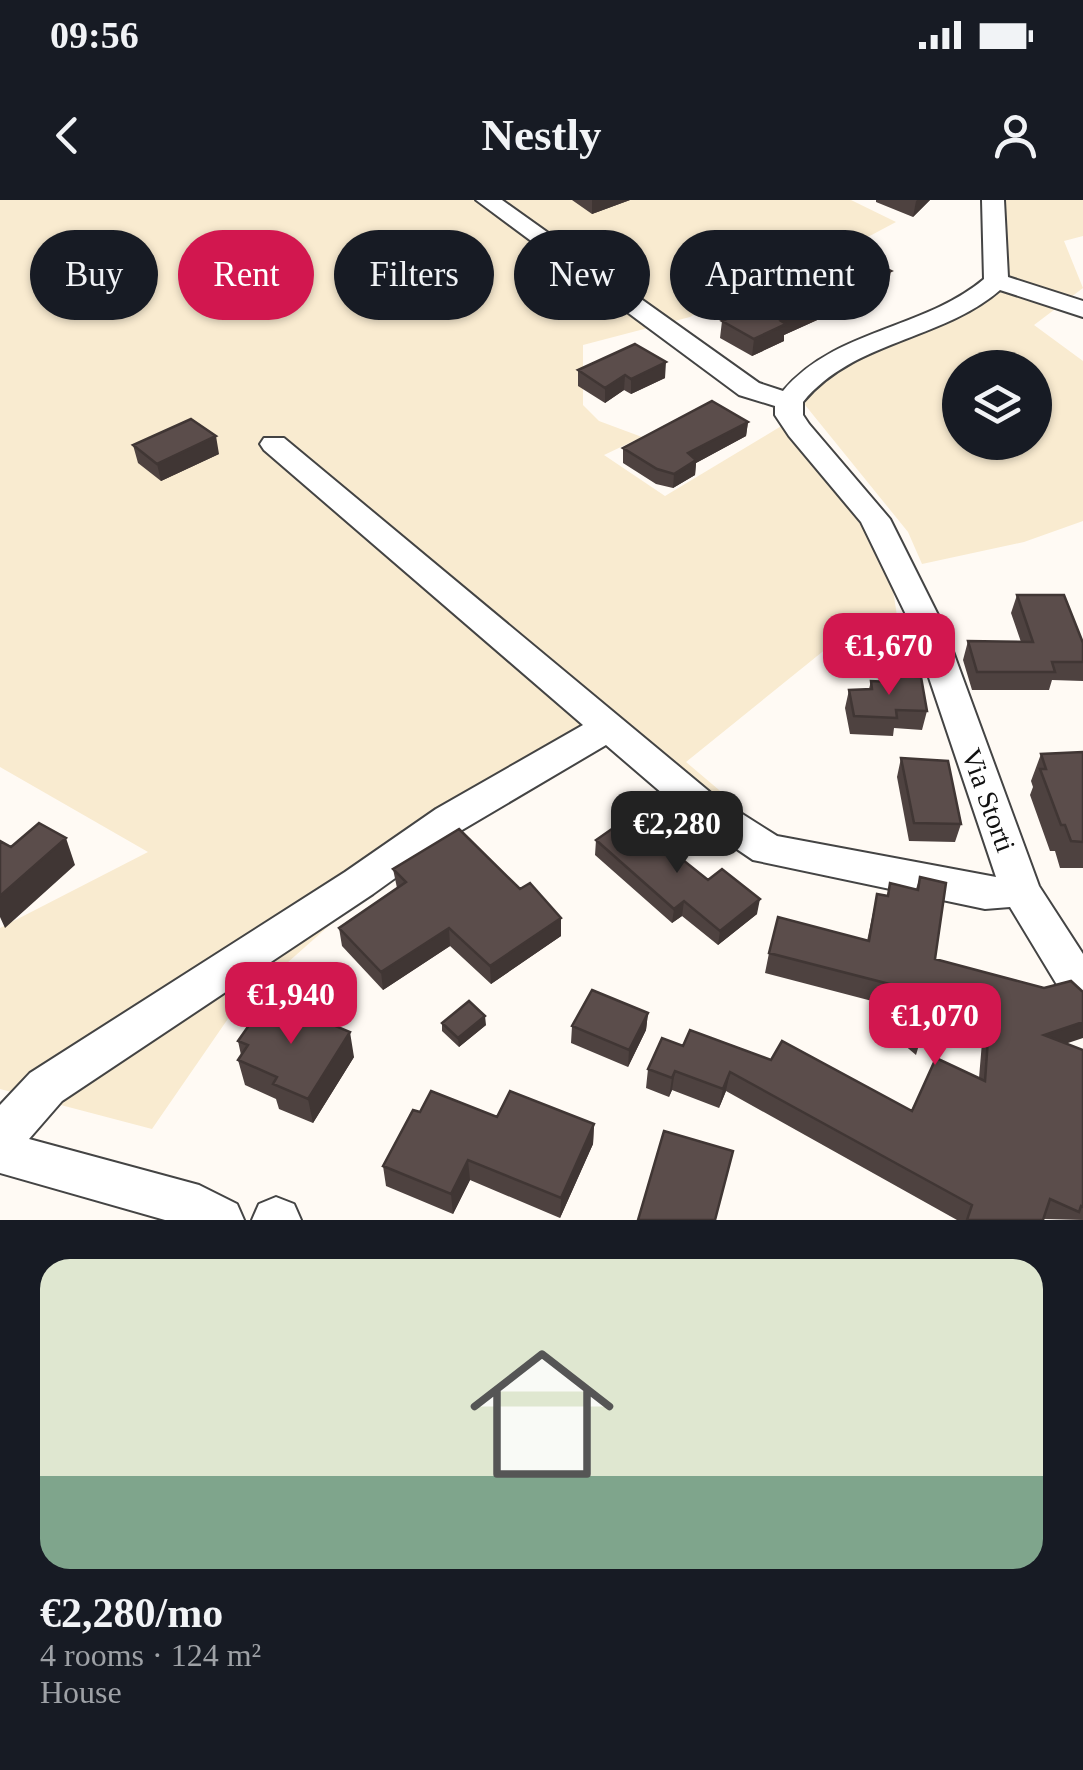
<!DOCTYPE html>
<meta charset="utf-8">
<style>
:root{--surface:#171b24;--page:#242831;--text:#f1f3f6;--muted:#9ea1a6;--accent:#d2174f}
body{margin:0;font-family:Georgia,serif;background:var(--page);color:var(--text);height:100vh;display:flex;flex-direction:column;font-size:38px;white-space:nowrap}
*{box-sizing:border-box;margin:0}
p{font-size:32px;color:var(--muted)}
.icon{flex:none;width:55px;height:55px;fill:none;stroke:currentColor;stroke-width:2;stroke-linecap:round;stroke-linejoin:round}
.map{position:relative;height:1020px;overflow:hidden}
.panel{display:flex;flex-direction:column;background:var(--surface);flex:1}
.panel>*{flex:none}
.top-card{position:absolute;left:30px;top:30px;width:1025px;height:90px;display:flex;gap:20px}
.controls{position:absolute;left:942px;top:150px;display:grid;gap:20px}
.controls a{display:grid;place-items:center;width:110px;height:110px;border-radius:50%;background:var(--surface);box-shadow:0 2px 8px #0004;font-size:50px}
.price{position:absolute;translate:-50% -85px;padding:0 22px;border-radius:20px;background:var(--accent);color:#fff;font-size:32px;line-height:65px;filter:drop-shadow(0 2px 5px #0008)}
.price::after{content:'';position:absolute;left:50%;top:60px;width:30px;height:22px;margin-left:-15px;background:inherit;clip-path:polygon(0 0,100% 0,50% 100%)}
.price.selected{background:#222;color:#fff}
ul{padding:0;list-style:none}
li{display:grid;align-content:center;gap:20px;height:530px;padding:0 40px}
li span{display:grid;place-items:center;height:310px;border-radius:30px;color:#555}
li>.icon{margin-inline-start:auto}
span .icon{width:180px;height:180px;fill:#fffc;stroke-width:1}
li b{font-size:42px}
.tag{padding:0 35px;border-radius:45px;background:var(--surface);box-shadow:0 2px 8px #0004;font-size:35px;line-height:90px}
.tag.selected{background:var(--accent);color:#fff}
.status{display:flex;justify-content:space-between;align-items:center;height:70px;padding:0 50px;background:var(--surface);direction:ltr}
.status svg{height:28px;fill:currentColor}
header{display:flex;justify-content:space-between;align-items:center;height:130px;padding:0 40px;background:var(--surface);font-size:45px;font-weight:800}
.map>svg:first-child{display:block}
.farmland{fill:#f9ebd0;fill-rule:evenodd}
.lines{fill:none;stroke-linecap:round;stroke-linejoin:round}
.minor-casing{stroke:#444;stroke-width:4}
.minor{fill:#fff;fill-rule:evenodd}
.wall{fill:#4e4240}
.shaded-wall{fill:#403634}
.building{fill:#5b4d4b;stroke:#403634;stroke-width:2.5}
.labels{text-anchor:middle;stroke-width:10;stroke-linejoin:round;paint-order:stroke}
.street-label{font-size:28px;fill:#111;stroke:#fff}
</style>
<div class="status"><b>09:56</b><svg viewBox="0 0 49 12"><path d="M0 12V9h3v3zM5 12V6h3v6zM10 12V3h3v9zM15 12V0h3v12zM26 1h20v11H26zM47 4h2v5h-2z"/></svg></div>
<header><svg class="icon" aria-label="back" viewBox="0 0 24 24"><path d="M15 5l-7 7 7 7"/></svg>Nestly<svg class="icon" aria-label="person" viewBox="0 0 24 24"><circle cx="12" cy="8" r="4"/><path d="M4 21q1-7 8-7t8 7"/></svg></header>
<div class="map">
<svg width="1083" height="1020" viewBox="0 0 1083 1020">
<rect width="100%" height="100%" fill="#fffaf4"/>
<path class="farmland" d="M0,0H851L896,22L864,39L763,74L690,117L583,145V205L599,221L642,237L604,255L665,296L783,225L872,337L893,390L898,422L842,436L686,562L732,601L669,573L620,540L419,646L234,810L152,929L0,889V728L148,652L0,567Z
M1004,0H1083V36L1064,41L1083,88L1034,125L1083,161V321L1024,342L922,364L908,332L801,200L839,162L975,107L1002,85ZM960,168H1035V242H960Z"/>
<g class="lines">
<defs>
<path id="minor" d="M476,0H502L759,183L783,191C835,129 923,130 984,79L982,0H1004L1008,77L1083,101V117L1000,90C941,141 854,140 803,202V215L809,224L890,319L944,427L1039,686L1083,754V808L1068,803L1010,707L985,709L753,660L691,618L606,545L462,630L373,694L62,901L29,939L199,985L237,1004L244,1020H165L0,973V905L30,873L345,672L436,609L583,525L264,250L260,244L264,238H284L717,598L777,636L996,677L912,427L861,322L789,236L775,215V206L739,195Z
M276,997L294,1004L301,1020H252L259,1004Z"/>
</defs>
<use href="#minor" class="minor-casing"/>
<use href="#minor" class="minor"/>
</g>
<path class="wall" d="M572,0H630L592,14Z
M876,0H930L913,17L876,2Z
M888,88L784,135V141L752,156L720,138L722,121L741,113V107L780,96Z
M578,170L665,178L631,194L624,190L605,203L578,186Z
M748,222L746,236L696,263L695,275L673,288L656,284L623,263V248Z
M133,245L219,254L161,281L138,263Z
M1017,395L1083,443V481L1052,480L1049,490H972L963,460L968,441L1021,442L1011,413Z
M891,476L927,511L922,530L894,528L893,536L850,534L845,508L849,490L869,489L871,481L890,482Z
M1083,552V668H1060L1055,651H1050L1030,595L1033,587L1031,581L1041,554Z
M901,558L961,624L955,642L909,641L897,577Z
M596,640L708,680L757,714L718,745L682,716L672,723L595,655Z
M393,669L520,689L561,718V736L491,784L450,746L383,790L342,746L339,728L397,688Z
M920,677L935,759L1067,844L1083,850V1020L1044,1019L1043,1020H957L726,891L719,908L672,890L669,897L646,888L648,869L683,846L771,860L912,911L979,878L983,830L926,815L922,835L916,855L890,833L895,807L765,773L769,753L867,741L877,694L887,696L890,683L916,689Z
M648,813L646,830L628,867L571,843L572,826Z
M442,823L486,825L459,847L442,831Z
M238,841L354,857L313,923L279,909L276,899L245,885L238,860L241,855Z
M420,912L594,924L593,944L560,1018L470,980L453,1014L386,986L383,966Z"/>
<path class="shaded-wall" d="M592,0H630L592,14Z
M917,0H930L913,17L916,1Z
M891,71L888,88L784,135V141L752,156L754,139L781,121Z
M666,162L665,178L631,194V179Z
M625,175L624,190L605,203V188Z
M748,222L746,236L696,263L695,275L673,288L674,274L688,253Z
M216,236L219,254L161,281L157,264Z
M66,638L75,665L5,728L0,717V696Z
M760,699L757,714L718,745L720,731Z
M684,701L682,716L672,723L674,709Z
M561,718V736L491,784L490,766Z
M449,728L450,746L383,790L381,772Z
M648,813L646,830L628,867L629,850Z
M485,816L486,825L459,847L458,838Z
M1083,822V838L1035,854L1044,835Z
M350,832L354,857L313,923L308,899Z
M675,871L672,890L669,897L672,878Z
M730,872L726,891L719,908L723,889Z
M594,924L593,944L560,1018L561,998Z
M468,960L470,980L453,1014L451,994Z"/>
<path class="building" d="M870,55L874,63L891,71L781,121L786,124L754,139L722,121L747,110L741,107L773,92L780,96Z
M635,144L666,162L631,179L625,175L605,188L578,170Z
M712,201L748,222L688,253L696,260L674,274L657,269L623,248Z
M191,219L216,236L157,264L133,245Z
M1017,395H1064L1083,443V462H1052L1055,472H977L968,441L1033,442Z
M891,476L921,477L927,511L896,510L897,518L854,516L849,490L872,489L871,481L893,482Z
M1083,552V642L1071,641L1065,625H1061L1040,569H1046L1041,554Z
M901,558L948,561L961,624L914,623Z
M629,617L708,680L722,669L760,699L720,731L684,701L674,709L596,640Z
M39,623L66,638L0,696V641L11,647Z
M459,629L520,689L530,683L561,718L490,766L449,728L381,772L339,728L406,682L393,669Z
M920,677L946,683L935,759L1044,788L1071,781L1083,792V822L1044,835L1083,850V1007L1081,1006L1079,1012L1050,999L1043,1020H967L972,1005L730,872L723,889L675,871L672,878L648,869L662,838L683,846L690,830L771,860L782,841L912,911L936,858L985,881L990,811L929,795L922,835L896,813L901,787L769,753L778,717L869,741L877,694L888,696L890,683L918,690Z
M592,790L648,813L629,850L572,826Z
M268,798L350,832L308,899L273,884L277,877L238,860L248,845L238,841Z
M469,801L485,816L458,838L442,823Z
M431,891L497,917L510,891L594,924L561,998L468,960L451,994L383,966L413,910L420,912Z
M664,931L733,951L715,1020H638Z"/>
<g class="labels">
<g class="street-label">
<text transform="translate(989 600) rotate(70)" y="10">Via Storti</text>
</g>
</g>
</svg>
<div class="controls">
<a><svg class="icon" aria-label="layers" viewBox="0 0 24 24"><path d="M12 4l9 5-9 5-9-5zM3 14l9 5 9-5"/></svg></a>
</div>
<b class="price" style="left:889px;top:498px">€1,670</b>
<b class="price selected" style="left:677px;top:676px">€2,280</b>
<b class="price" style="left:291px;top:847px">€1,940</b>
<b class="price" style="left:935px;top:868px">€1,070</b>
<div class="top-card">
<a class="tag">Buy</a>
<a class="tag selected">Rent</a>
<a class="tag">Filters</a>
<a class="tag">New</a>
<a class="tag">Apartment</a>
</div>
</div>
<section class="panel">
<ul>
<li><span style="background:linear-gradient(#dfe7d0 70%,#7fa58c 0)"><svg class="icon" aria-label="home" viewBox="0 0 24 24"><path d="M3 11l9-7 9 7M6 9v11h12V9"/></svg></span><div><b>€2,280/mo</b><p>4 rooms · 124 m²</p><p>House</p></div></li>
</ul>
</section>
